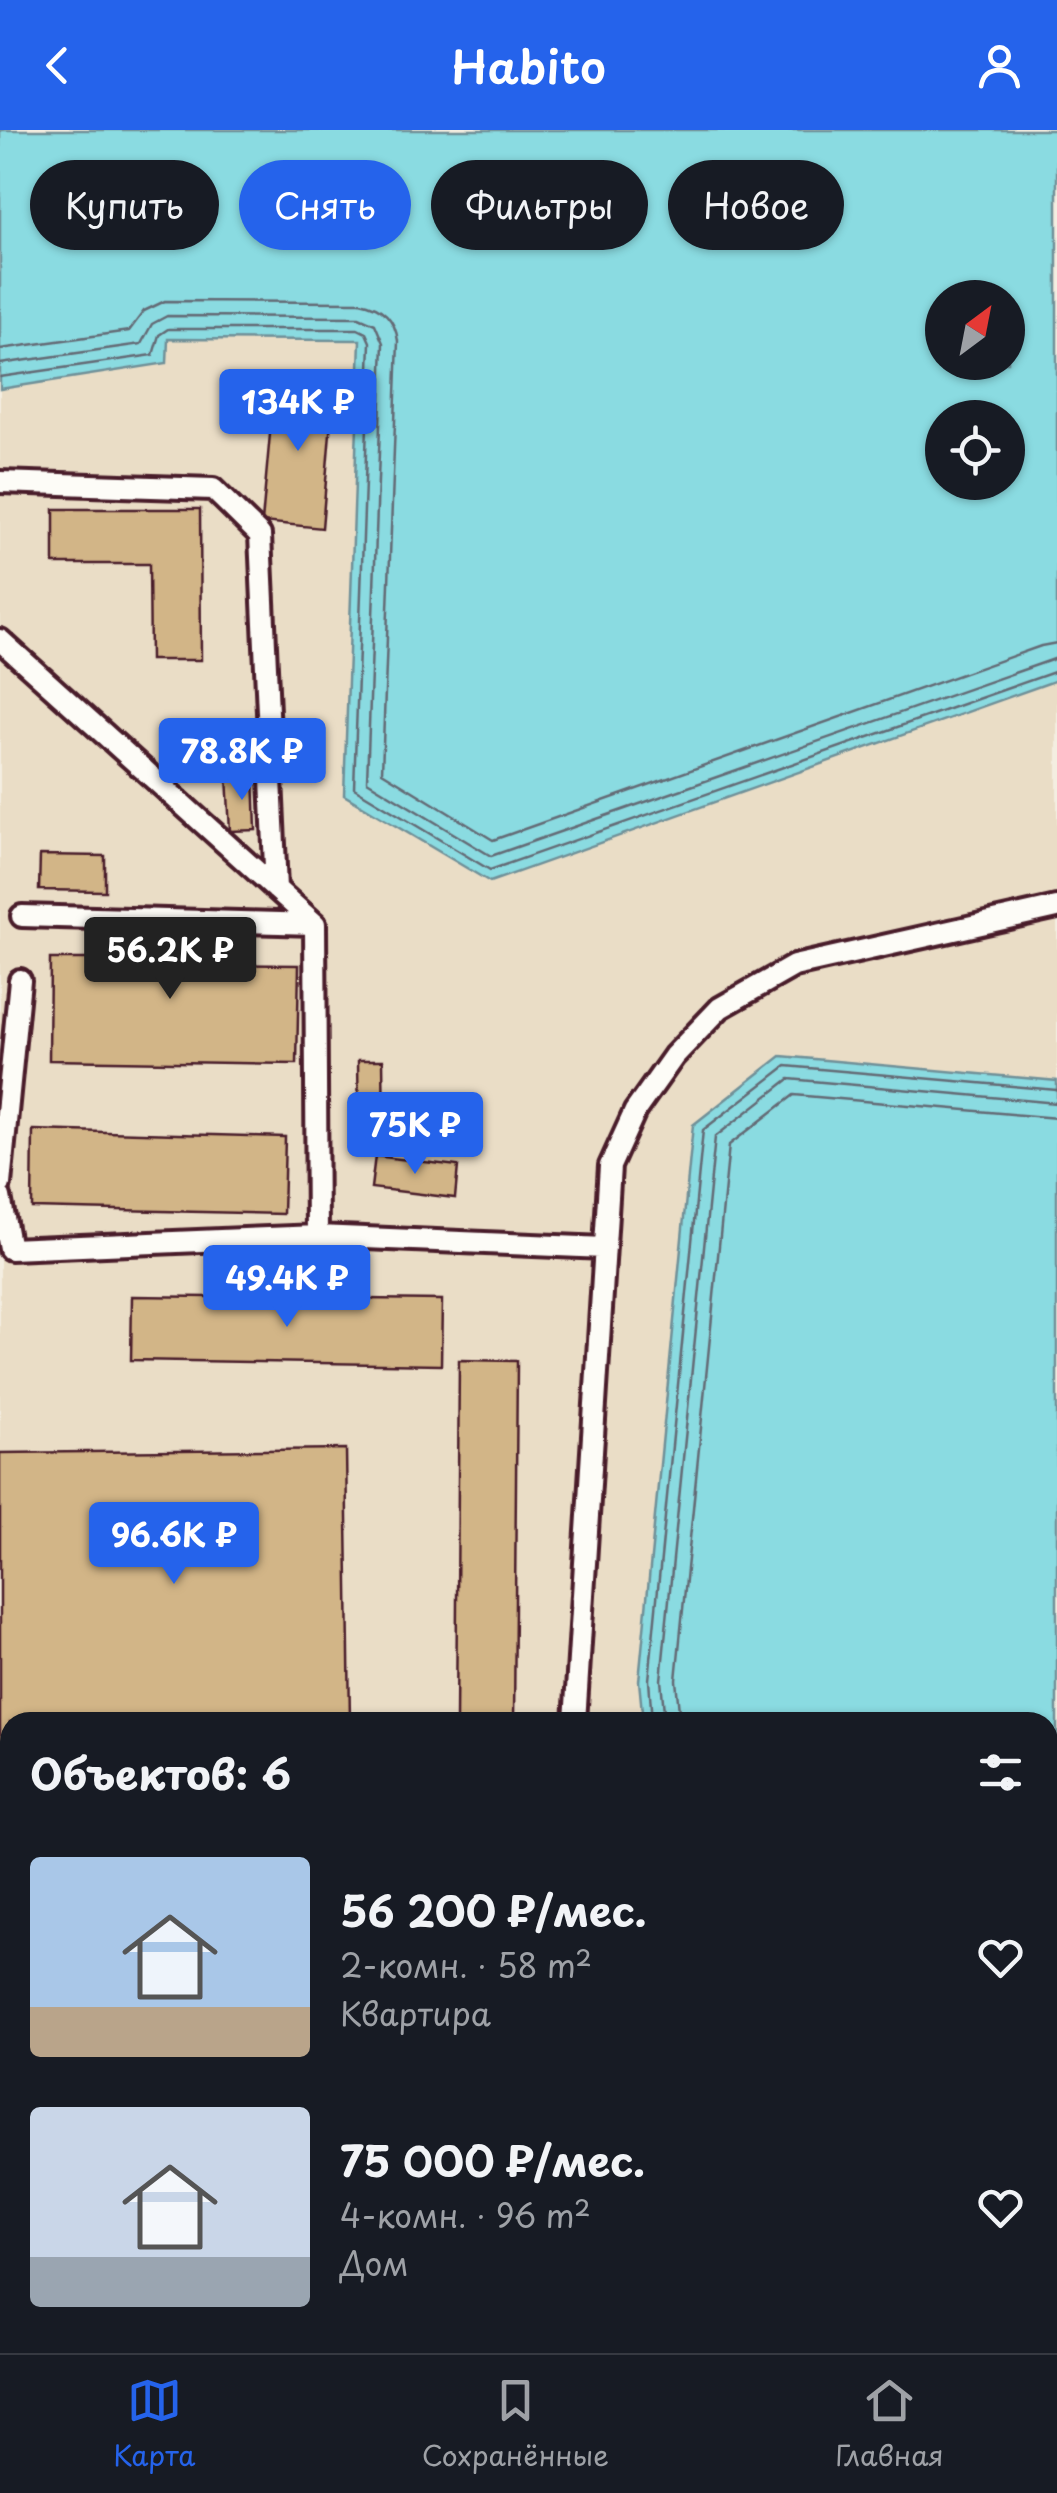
<!DOCTYPE html>
<html lang="ru">
<meta charset="utf-8">
<style>
:root{--surface:#171b24;--page:#20242c;--text:#f1f3f6;--muted:#9ea1a6;--line:#363941;--accent:#2563eb}
body{margin:0;font-family:"Playpen Sans",sans-serif;background:var(--page);color:var(--text);height:100vh;display:flex;flex-direction:column;font-size:38px;white-space:nowrap}
*{box-sizing:border-box;margin:0}
p{font-size:32px;color:var(--muted)}
.icon{flex:none;width:55px;height:55px;fill:none;stroke:currentColor;stroke-width:2;stroke-linecap:round;stroke-linejoin:round}
.map{position:relative;flex:1;overflow:hidden}
.sheet{position:absolute;left:0px;top:1582px;width:1058px;height:642px;display:flex;flex-direction:column;background:var(--surface);border-radius:30px 30px 0 0;box-shadow:0 2px 8px #0004}
.sheet>*{flex:none}
.hud{position:absolute;left:30px;top:30px;width:998px;height:90px;display:flex;gap:20px}
.needle{width:65px;rotate:32deg}
.fabs{position:absolute;left:925px;top:150px;display:grid;gap:20px}
.fabs a{display:grid;place-items:center;width:100px;height:100px;border-radius:50%;background:var(--surface);box-shadow:0 2px 8px #0004;font-size:50px}
.price{position:absolute;translate:-50% -85px;padding:0 22px;border-radius:10px;background:var(--accent);color:#fff;font-size:32px;line-height:65px;filter:drop-shadow(0 2px 5px #0008)}
.price::after{content:'';position:absolute;left:50%;top:60px;width:30px;height:22px;margin-left:-15px;background:inherit;clip-path:polygon(0 0,100% 0,50% 100%)}
.price.current{background:#222;color:#fff}
ul{padding:0;list-style:none}
li{display:flex;align-items:center;gap:30px;height:250px;padding:0 30px}
li span{display:grid;place-items:center;flex:none;width:280px;height:200px;border-radius:10px;color:#555}
li>.icon{margin-inline-start:auto}
span .icon{width:120px;height:120px;fill:#fffc;stroke-width:1}
li b{font-size:42px}
h2{display:flex;justify-content:space-between;align-items:center;height:120px;padding:0 30px;font-size:42px}
.chip{padding:0 35px;border-radius:45px;background:var(--surface);box-shadow:0 2px 8px #0004;font-size:35px;line-height:90px}
.chip.current{background:var(--accent);color:#fff}
header{display:flex;justify-content:space-between;align-items:center;height:130px;padding:0 30px;background:var(--accent);color:#fff;font-size:45px;font-weight:600}
.menu{display:flex;justify-content:space-around;align-items:center;height:140px;border-top:2px solid var(--line);background:var(--surface);font-size:28px;color:var(--muted)}
.menu a{display:grid;justify-items:center;gap:5px}
.menu .current{color:var(--accent)}
.map>svg:first-child{display:block}
.built{fill:#eaddc6}
.water{fill:#8adbe1;stroke:#709098;stroke-width:2.5;fill-rule:evenodd}
.lines{fill:none;stroke-linecap:round;stroke-linejoin:round}
.shore{stroke:#646a74;stroke-width:2.5}
.building{fill:#d2b587;stroke:#4a1f2b;stroke-width:2.5}
.service-casing{stroke:#4a1f2b;stroke-width:28}
.service{stroke:#fdfcf7;stroke-width:20}
</style>
<header><svg class="icon" aria-label="back" viewBox="0 0 24 24"><path d="M15 5l-7 7 7 7"/></svg>Habito<svg class="icon" aria-label="person" viewBox="0 0 24 24"><circle cx="12" cy="8" r="4"/><path d="M4 21q1-7 8-7t8 7"/></svg></header>
<div class="map">
<svg width="1057" height="2223" viewBox="0 0 1057 2223">
<rect width="100%" height="100%" fill="#f4eee1"/>
<filter id="ink" filterUnits="userSpaceOnUse"><feTurbulence type="fractalNoise" baseFrequency=".01" numOctaves="2"/><feDisplacementMap in="SourceGraphic" scale="20" xChannelSelector="R" yChannelSelector="G"/><feConvolveMatrix kernelMatrix="1 2 1 2 8 2 1 2 1" color-interpolation-filters="sRGB"/></filter>
<g filter="url(#ink)">
<path class="built" d="M168,209H360L344,665L490,751L1057,550V951L782,926L693,995L639,1551L643,1592H10V2215H682L681,2223H0V259Z"/>
<path class="water" d="M0,0H1057V550L490,752L344,665L360,210L168,209L167,233L0,259ZM942,168H1008V232H942ZM942,288H1008V352H942Z
M781,926L1057,951V2223H681L682,2215H1048V1592H643L639,1551L693,995Z"/>
<g class="lines">
<path class="shore" d="M0,219L129,201L144,181L165,171L360,172C382,176 395,189 398,211L382,642L493,710L1041,516L1057,513
M0,234L141,214L152,194L167,186L359,187L375,194L383,213L367,651L491,726L1057,528
M0,247L153,225L159,205L168,199H358L366,203L370,212L354,658L490,740L1057,541
M652,1592L649,1550L703,1000L786,936L1057,960
M665,1592L661,1550L715,1007L789,949L1057,973
M680,1592L676,1550L729,1015L794,965L1057,988"/>
</g>
<path class="building" d="M275,249L334,255L322,398L262,392Z
M54,379H200L201,530H150L149,434H54Z
M254,645L256,700L230,701L227,646Z
M40,725L105,726V761L39,760Z
M94,792L206,794L205,834L299,835L297,934L49,930L50,829H93Z
M358,930H383L384,1000H359Z
M33,1000L285,1007L283,1084L32,1078Z
M375,1026L458,1036L455,1068L371,1058Z
M132,1166L442,1170L441,1235L131,1230Z
M459,1230L517,1231L514,1592H456Z
M346,1319L350,1592H10V1632H0V1323Z
M7,1879L10,1880V2093L2,2092Z
M50,2215H151V2223H50Z"/>
<g class="lines">
<defs>
<path id="service" d="M0,352L213,359L260,405L276,759
M0,510L315,794L317,1106L605,1118
M22,786L315,794
M0,1054L20,850
M0,1067L10,1119L317,1106
M575,1592L610,1036L635,981L674,926L720,878L794,836L1057,777
M0,1792H10
M555,2223L557,2215"/>
</defs>
<use href="#service" class="service-casing"/>
<use href="#service" class="service"/>
</g>
</g>
</svg>
<div class="fabs">
<a><svg class="needle" viewBox="-14 -14 28 28"><path d="M0-13l5 13h-10z" fill="#e53935"/><path d="M0 13l5-13h-10z" fill="#9ea1a6"/></svg></a>
<a><svg class="icon" aria-label="locate" viewBox="0 0 24 24"><circle cx="12" cy="12" r="6"/><path d="M12 2v4M12 18v4M2 12h4M18 12h4"/></svg></a>
</div>
<b class="price" style="left:298px;top:324px">134K ₽</b>
<b class="price" style="left:242px;top:673px">78.8K ₽</b>
<b class="price current" style="left:170px;top:872px">56.2K ₽</b>
<b class="price" style="left:415px;top:1047px">75K ₽</b>
<b class="price" style="left:287px;top:1200px">49.4K ₽</b>
<b class="price" style="left:174px;top:1457px">96.6K ₽</b>
<div class="hud">
<a class="chip">Купить</a>
<a class="chip current">Снять</a>
<a class="chip">Фильтры</a>
<a class="chip">Новое</a>
</div>
<section class="sheet">
<h2>Объектов: 6<svg class="icon" aria-label="filters" viewBox="0 0 24 24"><path d="M4 7h16M4 17h16"/><circle cx="9" cy="7" r="2"/><circle cx="15" cy="17" r="2"/></svg></h2>
<ul>
<li><span style="background:linear-gradient(#a9c7e8 75%,#b9a48a 0)"><svg class="icon" aria-label="home" viewBox="0 0 24 24"><path d="M3 11l9-7 9 7M6 9v11h12V9"/></svg></span><div><b>56 200 ₽/мес.</b><p>2-комн. · 58 m²</p><p>Квартира</p></div><svg class="icon" aria-label="heart" viewBox="0 0 24 24"><path d="M12 20l-8-8c-3-5 5-10 8-4 3-6 11-1 8 4z"/></svg></li>
<li><span style="background:linear-gradient(#c9d6e8 75%,#9aa5b1 0)"><svg class="icon" aria-label="home" viewBox="0 0 24 24"><path d="M3 11l9-7 9 7M6 9v11h12V9"/></svg></span><div><b>75 000 ₽/мес.</b><p>4-комн. · 96 m²</p><p>Дом</p></div><svg class="icon" aria-label="heart" viewBox="0 0 24 24"><path d="M12 20l-8-8c-3-5 5-10 8-4 3-6 11-1 8 4z"/></svg></li>
</ul>
</section>
</div>
<nav class="menu">
<a class="current"><svg class="icon" aria-label="map" viewBox="0 0 24 24"><path d="M3 6l6-2 6 2 6-2v14l-6 2-6-2-6 2zM9 4v14M15 6v14"/></svg>Карта</a>
<a><svg class="icon" aria-label="saved" viewBox="0 0 24 24"><path d="M7 4h10v16l-5-4-5 4z"/></svg>Сохранённые</a>
<a><svg class="icon" aria-label="home" viewBox="0 0 24 24"><path d="M3 11l9-7 9 7M6 9v11h12V9"/></svg>Главная</a>
</nav>
